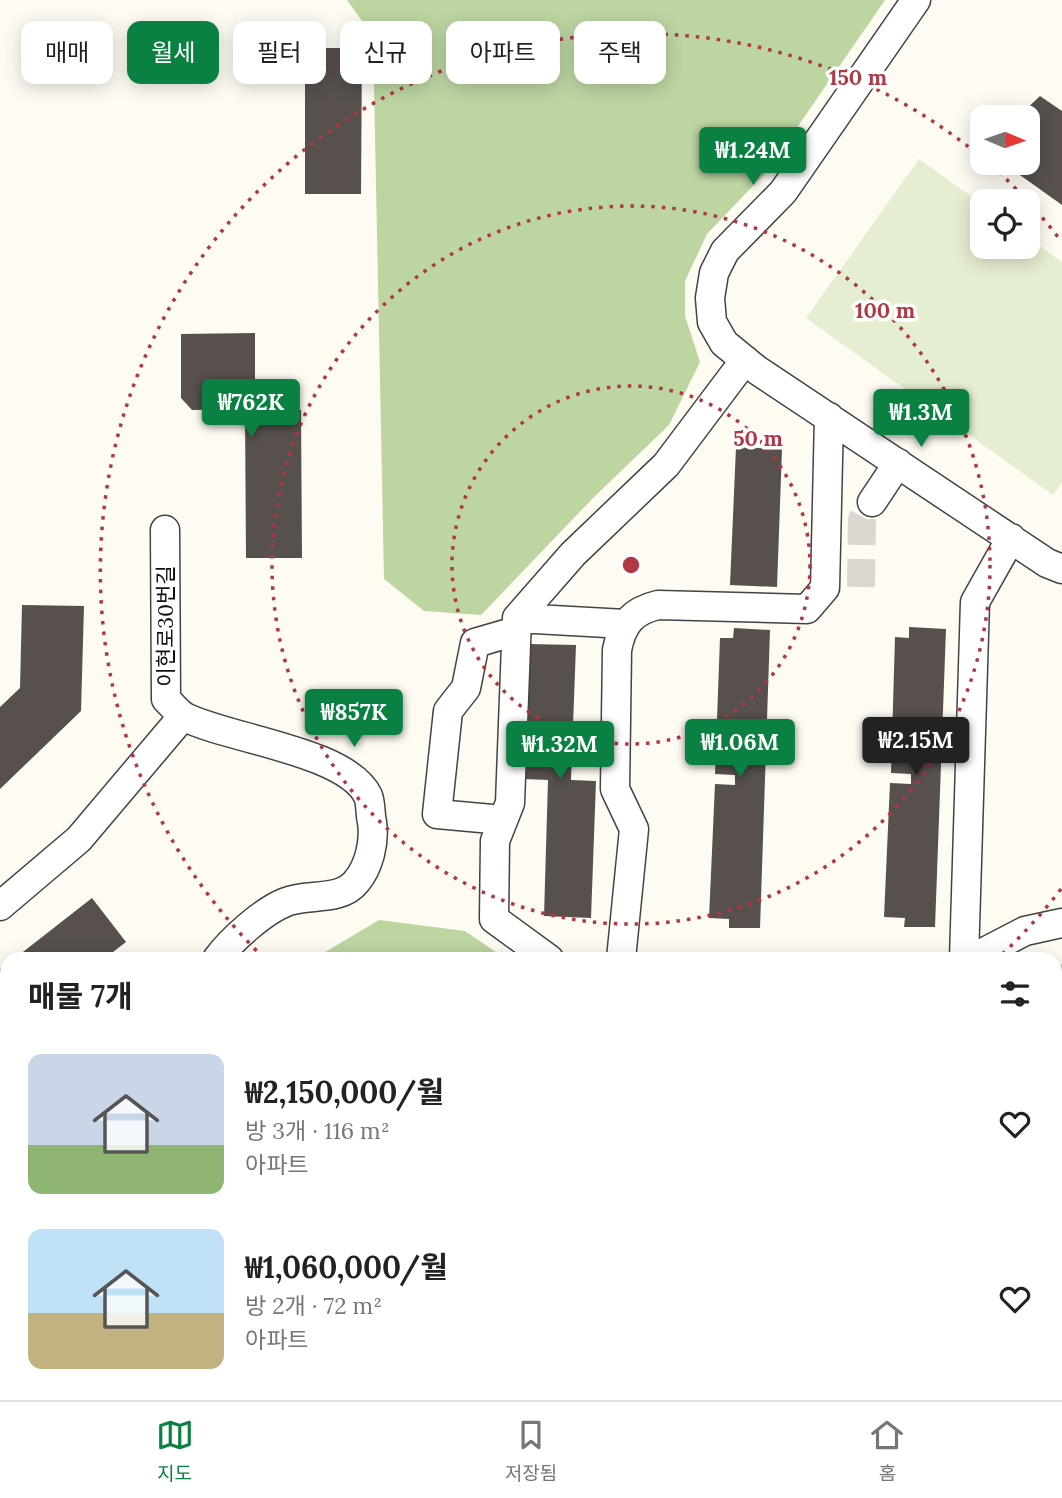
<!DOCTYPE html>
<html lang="ko">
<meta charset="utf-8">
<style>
:root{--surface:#fff;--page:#f6f6f6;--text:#222;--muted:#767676;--line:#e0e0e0;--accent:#0b8043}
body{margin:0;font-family:Lora,"Noto Sans KR",serif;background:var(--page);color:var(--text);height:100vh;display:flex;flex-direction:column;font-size:26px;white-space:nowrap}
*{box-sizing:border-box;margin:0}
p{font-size:23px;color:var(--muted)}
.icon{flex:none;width:38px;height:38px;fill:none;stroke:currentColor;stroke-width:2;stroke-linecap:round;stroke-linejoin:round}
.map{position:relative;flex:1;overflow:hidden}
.panel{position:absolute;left:0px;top:952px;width:1062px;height:448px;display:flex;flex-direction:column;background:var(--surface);border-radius:21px 21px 0 0;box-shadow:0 4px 18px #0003}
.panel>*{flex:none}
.guide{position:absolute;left:21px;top:21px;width:700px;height:63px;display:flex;gap:14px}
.needle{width:46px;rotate:92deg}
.controls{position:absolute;left:970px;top:105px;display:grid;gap:14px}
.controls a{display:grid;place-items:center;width:70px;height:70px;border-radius:14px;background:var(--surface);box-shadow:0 4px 18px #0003;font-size:35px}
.price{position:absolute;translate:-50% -60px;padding:0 16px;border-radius:7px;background:var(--accent);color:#fff;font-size:23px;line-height:46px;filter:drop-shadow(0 2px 4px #0008)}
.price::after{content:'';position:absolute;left:50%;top:42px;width:21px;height:16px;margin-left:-10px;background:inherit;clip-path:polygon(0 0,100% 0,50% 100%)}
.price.active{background:#222;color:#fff}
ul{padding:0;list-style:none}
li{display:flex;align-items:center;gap:21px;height:175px;padding:0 28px}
li span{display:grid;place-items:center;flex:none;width:196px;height:140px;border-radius:14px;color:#555}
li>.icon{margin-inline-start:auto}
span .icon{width:84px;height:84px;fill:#fffc;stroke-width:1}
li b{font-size:30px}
h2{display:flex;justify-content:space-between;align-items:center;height:84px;padding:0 28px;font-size:30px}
.tag{padding:0 24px;border-radius:14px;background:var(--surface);box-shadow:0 4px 18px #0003;font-size:24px;line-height:63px}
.tag.active{background:var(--accent);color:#fff}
.dock{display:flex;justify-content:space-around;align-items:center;height:98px;border-top:2px solid var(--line);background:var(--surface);font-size:19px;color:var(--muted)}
.dock a{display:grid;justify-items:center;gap:4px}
.dock .active{color:var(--accent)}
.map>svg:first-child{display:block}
.forest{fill:#bcd5a1}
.pitch{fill:#e6eed1}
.building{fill:#57504d}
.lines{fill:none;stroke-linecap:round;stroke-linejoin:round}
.minor-tunnel{stroke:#dad8d1;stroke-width:28;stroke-dasharray:28 14;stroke-linecap:butt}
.minor-casing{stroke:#434343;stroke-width:31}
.minor{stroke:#fff;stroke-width:28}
.ring{fill:none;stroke:#b13646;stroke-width:3.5;stroke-dasharray:3.5 7}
.labels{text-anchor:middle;stroke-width:7;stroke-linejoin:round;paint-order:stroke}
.street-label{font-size:21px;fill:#101010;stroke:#fff}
.centre{fill:#b13646;stroke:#fff;stroke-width:3.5}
.ring-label{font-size:21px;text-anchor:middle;font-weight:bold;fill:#b13646;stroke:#fff;stroke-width:7;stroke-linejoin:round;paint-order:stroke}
</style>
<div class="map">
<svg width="1062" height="1400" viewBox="0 0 1062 1400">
<rect width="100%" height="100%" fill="#fefbf3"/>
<path class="forest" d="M347,0H885L767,171L707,234L685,281V316L700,362L669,425L594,497L481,615L424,611L384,579L373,36Z
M379,920L465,931L506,959H321L322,954Z
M1062,964V1298L1055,1292V967Z
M460,1393H832L831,1400H460Z"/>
<path class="pitch" d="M919,159L982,204V247H1027V237L1062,262V482L1053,495L806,318Z"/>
<path class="building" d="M305,48H362L361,194H305Z
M1040,96L1062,111V205L1003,163H1027V117H1018Z
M255,333V410H301L302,558H246L245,409L192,410L181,398V334Z
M736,447L782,449L777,587L730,585Z
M22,605L84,606L81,711L0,789V707L20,688Z
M909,627L946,629L935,927H904L905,918L884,917L890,783L911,784V774L891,773L895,637L909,638Z
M734,628L770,630L760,928H729V919L709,918L715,784L735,785V775L715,774L720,638H733Z
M528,644L576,645L571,780L596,781L591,918L544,916L548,780L524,779Z
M92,898L126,942L104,959H14Z
M7,965V1159H0V969Z
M6,1393H41L59,1400H3Z"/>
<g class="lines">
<path class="minor-tunnel" d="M861,587L862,519L872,502"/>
<defs>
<path id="minor" d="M916,0L783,192L725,251L714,273L710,298L712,322L724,343L757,370L1047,563L1062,569
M872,502L898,463
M165,530L166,699C172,705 178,713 185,717C228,739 347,751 368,796C371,803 370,814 372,822C375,842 369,867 356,882C340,902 307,893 286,902C263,911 231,940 217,959
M517,618L573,554L666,465L745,360
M503,820L437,814L448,711L466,688L475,643L516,631
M0,906L79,839L183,716
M549,959L494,919L495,841L510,803L517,618L625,624
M621,959L634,829L615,789L617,650C622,624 632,611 658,605L807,609L825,588L829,417
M964,959L975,602L1011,538
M971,959L1025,931L1062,923
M0,1325L7,1308
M898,1400L902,1393"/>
</defs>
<use href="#minor" class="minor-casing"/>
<use href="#minor" class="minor"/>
</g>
<g class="ring">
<circle cx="631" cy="565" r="179"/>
<circle cx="631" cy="565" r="359"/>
<path d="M1061 889A538 538 0 0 1 998 958M264 958A538 538 0 0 1 980 156M991 165A538 538 0 0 1 1061 241"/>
</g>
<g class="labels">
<g class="street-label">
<text transform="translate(166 626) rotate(-90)" y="7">이현로30번길</text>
</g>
</g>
<circle cx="631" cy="565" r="10" class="centre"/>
<g class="ring-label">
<text x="858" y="85">150 m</text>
<text x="885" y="318">100 m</text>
<text x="758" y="446">50 m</text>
</g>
</svg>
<div class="controls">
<a><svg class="needle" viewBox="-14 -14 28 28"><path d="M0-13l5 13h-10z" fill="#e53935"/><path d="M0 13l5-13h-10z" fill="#767676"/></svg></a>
<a><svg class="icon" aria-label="locate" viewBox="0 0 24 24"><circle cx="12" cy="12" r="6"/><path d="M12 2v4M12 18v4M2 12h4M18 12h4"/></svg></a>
</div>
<b class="price" style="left:753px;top:187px">₩1.24M</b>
<b class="price" style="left:251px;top:439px">₩762K</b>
<b class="price" style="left:921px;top:449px">₩1.3M</b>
<b class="price" style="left:354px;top:749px">₩857K</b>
<b class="price active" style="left:916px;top:777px">₩2.15M</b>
<b class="price" style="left:740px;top:779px">₩1.06M</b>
<b class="price" style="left:560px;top:781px">₩1.32M</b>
<div class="guide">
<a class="tag">매매</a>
<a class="tag active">월세</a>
<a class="tag">필터</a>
<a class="tag">신규</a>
<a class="tag">아파트</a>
<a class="tag">주택</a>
</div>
<section class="panel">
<h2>매물 7개<svg class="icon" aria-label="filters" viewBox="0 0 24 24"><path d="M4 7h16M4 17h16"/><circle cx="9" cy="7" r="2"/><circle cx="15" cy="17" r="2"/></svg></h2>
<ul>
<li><span style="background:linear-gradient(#c9d6e8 65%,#8fb573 0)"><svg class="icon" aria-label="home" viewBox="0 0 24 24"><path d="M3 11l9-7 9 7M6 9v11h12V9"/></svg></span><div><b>₩2,150,000/월</b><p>방 3개 · 116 m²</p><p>아파트</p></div><svg class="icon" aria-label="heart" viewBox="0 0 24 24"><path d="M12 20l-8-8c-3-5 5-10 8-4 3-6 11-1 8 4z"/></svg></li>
<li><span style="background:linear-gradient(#bfe0f5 60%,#c2b280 0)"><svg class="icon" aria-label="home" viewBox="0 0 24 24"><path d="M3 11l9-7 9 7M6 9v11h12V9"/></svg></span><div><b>₩1,060,000/월</b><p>방 2개 · 72 m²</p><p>아파트</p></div><svg class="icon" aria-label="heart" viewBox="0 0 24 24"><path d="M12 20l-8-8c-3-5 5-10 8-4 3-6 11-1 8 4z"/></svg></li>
</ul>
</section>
</div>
<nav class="dock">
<a class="active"><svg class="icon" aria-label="map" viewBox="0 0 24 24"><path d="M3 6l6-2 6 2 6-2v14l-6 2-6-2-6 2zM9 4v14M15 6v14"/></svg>지도</a>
<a><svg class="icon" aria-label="saved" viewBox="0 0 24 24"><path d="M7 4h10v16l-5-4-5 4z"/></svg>저장됨</a>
<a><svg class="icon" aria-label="home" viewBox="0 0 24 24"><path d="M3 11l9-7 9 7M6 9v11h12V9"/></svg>홈</a>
</nav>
